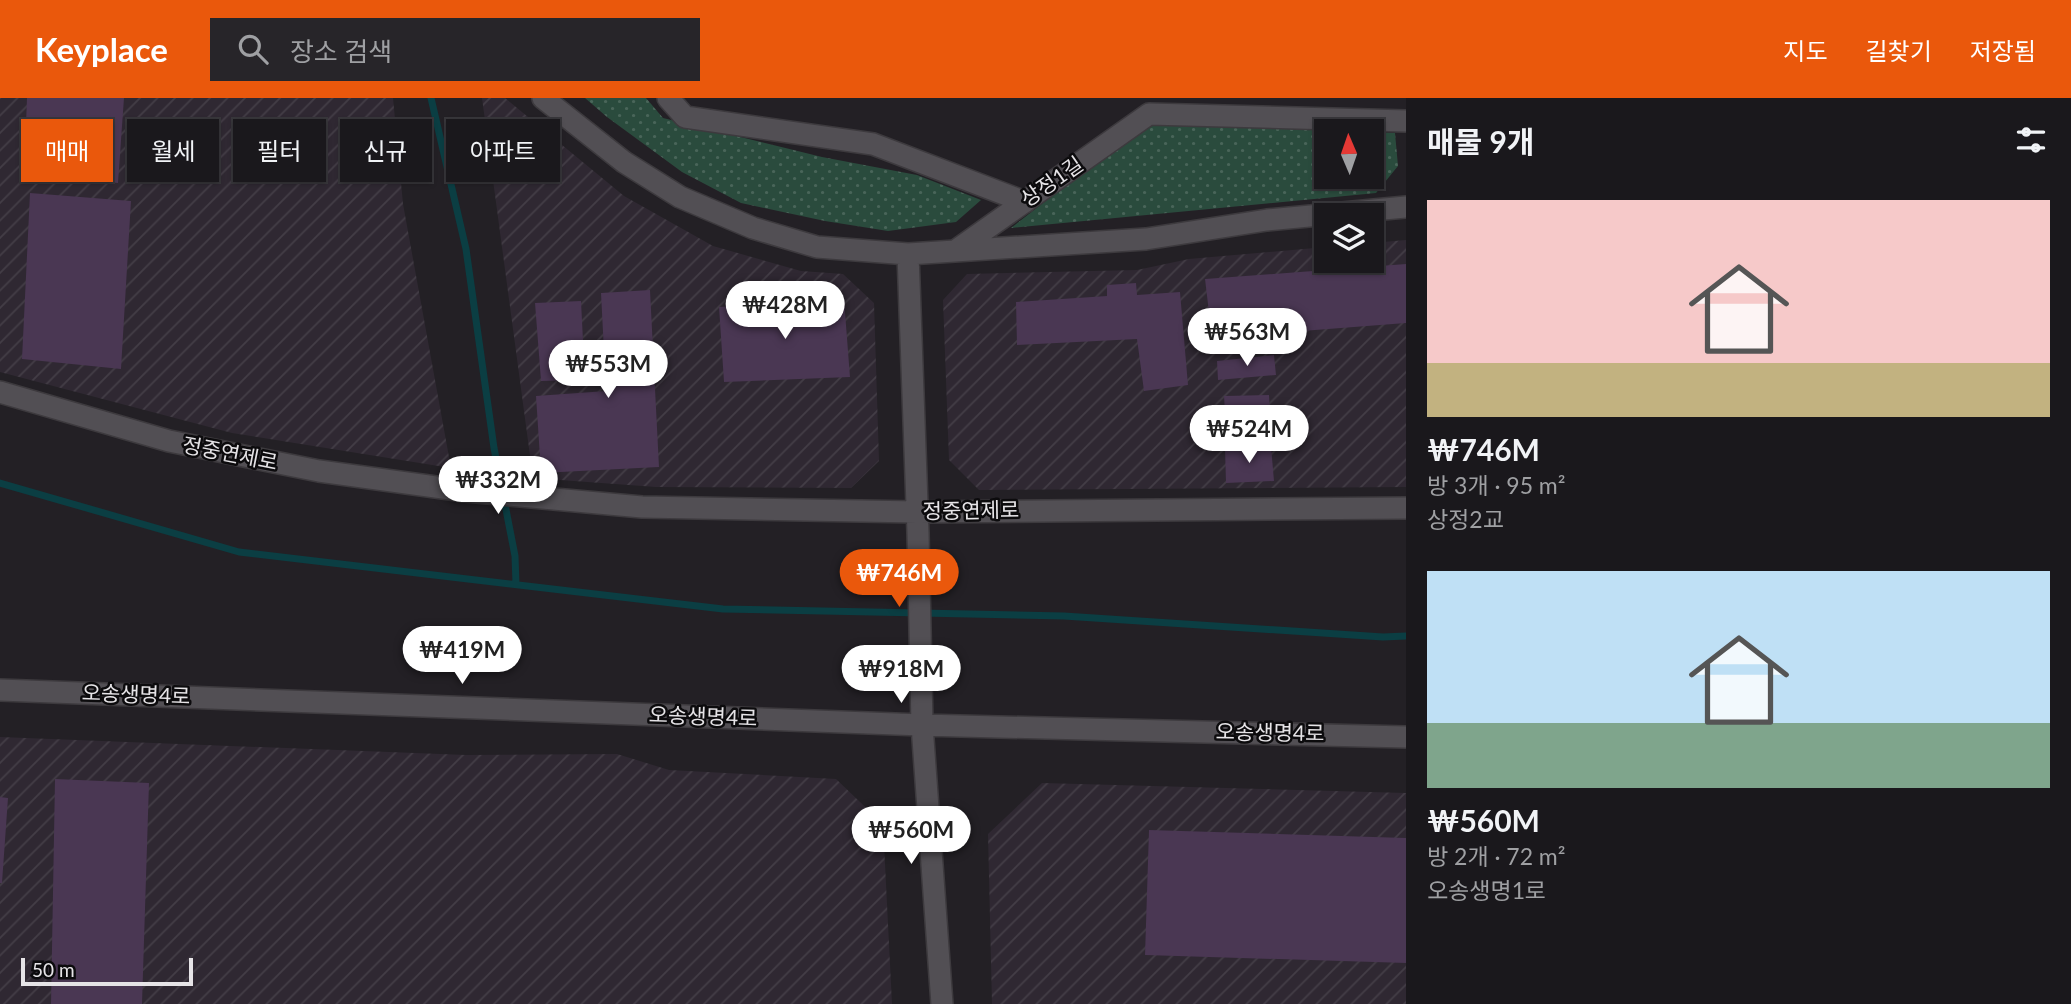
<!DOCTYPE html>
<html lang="ko">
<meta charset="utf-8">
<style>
:root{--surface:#1a181c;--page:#272529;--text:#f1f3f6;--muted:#9fa0a3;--line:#38373b;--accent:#ea580c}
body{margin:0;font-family:Lato,"Noto Sans KR",sans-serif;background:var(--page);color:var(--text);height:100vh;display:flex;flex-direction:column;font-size:26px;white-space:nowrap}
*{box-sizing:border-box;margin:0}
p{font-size:23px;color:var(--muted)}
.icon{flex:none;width:38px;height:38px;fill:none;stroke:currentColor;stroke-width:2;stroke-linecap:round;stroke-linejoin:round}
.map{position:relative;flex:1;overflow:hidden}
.details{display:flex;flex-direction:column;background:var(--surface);width:665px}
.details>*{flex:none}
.top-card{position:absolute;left:21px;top:21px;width:665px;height:63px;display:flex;gap:14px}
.needle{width:46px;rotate:358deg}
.controls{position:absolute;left:1314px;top:21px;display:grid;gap:14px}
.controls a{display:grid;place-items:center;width:70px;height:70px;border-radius:0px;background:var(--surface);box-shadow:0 2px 5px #0004,0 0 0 2px var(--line);font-size:35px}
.scale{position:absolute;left:21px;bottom:18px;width:172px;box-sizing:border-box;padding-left:7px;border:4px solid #e6e4e7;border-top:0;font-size:19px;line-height:24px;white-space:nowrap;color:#e6e4e7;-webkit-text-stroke:5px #0c0b0d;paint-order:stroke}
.price{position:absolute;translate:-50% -60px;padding:0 16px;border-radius:24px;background:#fff;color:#222;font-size:23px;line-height:46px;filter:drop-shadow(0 2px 4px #0008)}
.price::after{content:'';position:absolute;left:50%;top:42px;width:21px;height:16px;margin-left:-10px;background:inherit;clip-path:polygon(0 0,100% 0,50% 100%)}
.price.current{background:var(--accent);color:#fff}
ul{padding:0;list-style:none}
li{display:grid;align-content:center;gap:14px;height:371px;padding:0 21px}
li span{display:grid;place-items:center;height:217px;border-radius:0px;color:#555}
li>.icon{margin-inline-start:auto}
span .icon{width:126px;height:126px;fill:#fffc;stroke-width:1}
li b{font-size:30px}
h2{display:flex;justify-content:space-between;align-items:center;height:84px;padding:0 21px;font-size:30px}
.tag{padding:0 24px;border-radius:0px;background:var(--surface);box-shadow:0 2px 5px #0004,0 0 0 2px var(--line);font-size:24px;line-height:63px}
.tag.current{background:var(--accent);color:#fff}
header{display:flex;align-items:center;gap:42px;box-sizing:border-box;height:98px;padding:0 35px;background:var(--accent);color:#fff}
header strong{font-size:33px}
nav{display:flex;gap:38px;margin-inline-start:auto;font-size:24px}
.search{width:490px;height:63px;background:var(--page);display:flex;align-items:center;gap:18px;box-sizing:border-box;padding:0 24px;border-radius:0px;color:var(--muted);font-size:26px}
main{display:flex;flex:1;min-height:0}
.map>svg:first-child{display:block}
.industrial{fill:url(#industrial-furrows)}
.grass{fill:url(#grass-dots)}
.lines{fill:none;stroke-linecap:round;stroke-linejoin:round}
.stream{stroke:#0b3e43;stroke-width:7}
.building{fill:#4a3753}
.minor-casing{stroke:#3d3a3e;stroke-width:24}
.minor{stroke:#524f54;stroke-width:21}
.labels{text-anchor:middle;stroke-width:5;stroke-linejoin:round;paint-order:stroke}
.street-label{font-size:21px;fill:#e6e4e7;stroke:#0c0b0d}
</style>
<header>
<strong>Keyplace</strong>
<div class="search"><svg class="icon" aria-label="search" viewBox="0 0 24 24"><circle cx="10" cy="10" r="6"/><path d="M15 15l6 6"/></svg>장소 검색</div>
<nav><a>지도</a><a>길찾기</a><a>저장됨</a></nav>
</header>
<main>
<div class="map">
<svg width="1406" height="906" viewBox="0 0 1406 906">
<defs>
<pattern id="industrial-furrows" width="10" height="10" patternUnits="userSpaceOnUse" patternTransform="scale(1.75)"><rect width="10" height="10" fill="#2f2832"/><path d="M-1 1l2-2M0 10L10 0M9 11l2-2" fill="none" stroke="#433d46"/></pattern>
<pattern id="grass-dots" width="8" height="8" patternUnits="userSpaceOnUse" patternTransform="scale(1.75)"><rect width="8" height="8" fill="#2a4b3d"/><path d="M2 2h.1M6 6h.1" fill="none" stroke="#496559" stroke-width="1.8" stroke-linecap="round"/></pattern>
</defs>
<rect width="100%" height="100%" fill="#232025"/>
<path class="industrial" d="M0,0H393L403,106L451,370L232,335L0,274Z
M482,0H505L624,98L713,148L801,173L843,176L874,205L879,363L851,390L656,389L533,380Z
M1406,142V389L979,392L949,362L943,202L967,176L1137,172L1189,161L1326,149V163H1372V145Z
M0,639L466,657L617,656L669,672L836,681L883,726L892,906H0Z
M1042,685L1406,695V906H992L988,736Z"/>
<path class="grass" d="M585,0H646L663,20L822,59L917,77L981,102L956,124L888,133L825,123L741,105L682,74L607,19Z
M1145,26L1342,33H1326V79H1372V34L1395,35L1398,68L1376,95L1011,130Z"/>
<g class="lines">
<path class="stream" d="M431,0L466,151L494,350L515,458L516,486
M0,385L239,454L723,511L1064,518L1383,539L1406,538"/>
</g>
<path class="building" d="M27,0H124L118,85L24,77Z
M30,95L131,103L121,271L22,261Z
M1406,166V225L1212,240L1205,181Z
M1136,185L1137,197L1180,194L1188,287L1144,293L1137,241L1017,247L1016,204L1107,198V187Z
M650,192L659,369L541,375L536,298L606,293L601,195Z
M844,201L850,279L724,284L719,209Z
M581,203L585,282L541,283L535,205Z
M1274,257L1276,277L1218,282L1217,263Z
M1269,297L1271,330L1226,331L1224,298Z
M1271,348L1274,383L1226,385L1225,351Z
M55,681L149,685L142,906H51Z
M0,699L8,700L2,785H0Z
M1149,732L1406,740V865L1145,857Z"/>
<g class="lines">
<defs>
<path id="minor" d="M543,0L624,64L680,99L753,130L817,149L908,156L1146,141L1267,122L1406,109
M668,0L685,19L873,46L1025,104
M955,153L1149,16L1406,23
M908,156L918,435L922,627L942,906
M0,294L169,343L319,373L465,393L642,409L917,414L1406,410
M0,592L922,627L1406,639"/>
</defs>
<use href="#minor" class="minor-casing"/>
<use href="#minor" class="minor"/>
</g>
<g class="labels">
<g class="street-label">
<text transform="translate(1052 84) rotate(-35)" y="7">상정1길</text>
<text transform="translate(230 356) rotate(11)" y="7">정중연제로</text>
<text transform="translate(971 413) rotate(-1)" y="7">정중연제로</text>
<text transform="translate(136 597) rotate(2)" y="7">오송생명4로</text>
<text transform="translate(703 619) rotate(2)" y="7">오송생명4로</text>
<text transform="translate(1270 635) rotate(1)" y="7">오송생명4로</text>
</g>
</g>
</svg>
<div class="controls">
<a><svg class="needle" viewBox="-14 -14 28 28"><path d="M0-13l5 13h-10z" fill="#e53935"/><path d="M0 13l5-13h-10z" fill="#9fa0a3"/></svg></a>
<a><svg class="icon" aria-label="layers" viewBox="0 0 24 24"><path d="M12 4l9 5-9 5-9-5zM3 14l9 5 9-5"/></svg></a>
</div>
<div class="scale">50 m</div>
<b class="price" style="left:785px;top:243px">₩428M</b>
<b class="price" style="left:1247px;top:270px">₩563M</b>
<b class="price" style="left:608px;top:302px">₩553M</b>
<b class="price" style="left:1249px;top:367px">₩524M</b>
<b class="price" style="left:498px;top:418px">₩332M</b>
<b class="price current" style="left:899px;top:511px">₩746M</b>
<b class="price" style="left:462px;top:588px">₩419M</b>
<b class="price" style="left:901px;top:607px">₩918M</b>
<b class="price" style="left:911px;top:768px">₩560M</b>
<div class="top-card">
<a class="tag current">매매</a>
<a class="tag">월세</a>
<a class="tag">필터</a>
<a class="tag">신규</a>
<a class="tag">아파트</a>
</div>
</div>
<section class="details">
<h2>매물 9개<svg class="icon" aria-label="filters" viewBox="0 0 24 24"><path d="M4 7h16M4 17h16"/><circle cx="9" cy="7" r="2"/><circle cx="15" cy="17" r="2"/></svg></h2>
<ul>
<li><span style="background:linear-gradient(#f6c9c9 75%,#c2b280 0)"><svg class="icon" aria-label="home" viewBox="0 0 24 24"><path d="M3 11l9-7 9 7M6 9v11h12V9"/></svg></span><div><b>₩746M</b><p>방 3개 · 95 m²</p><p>상정2교</p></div></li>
<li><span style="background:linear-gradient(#bfe0f5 70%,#7fa58c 0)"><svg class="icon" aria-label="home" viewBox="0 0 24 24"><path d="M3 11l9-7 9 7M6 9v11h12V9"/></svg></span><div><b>₩560M</b><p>방 2개 · 72 m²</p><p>오송생명1로</p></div></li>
</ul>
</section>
</main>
